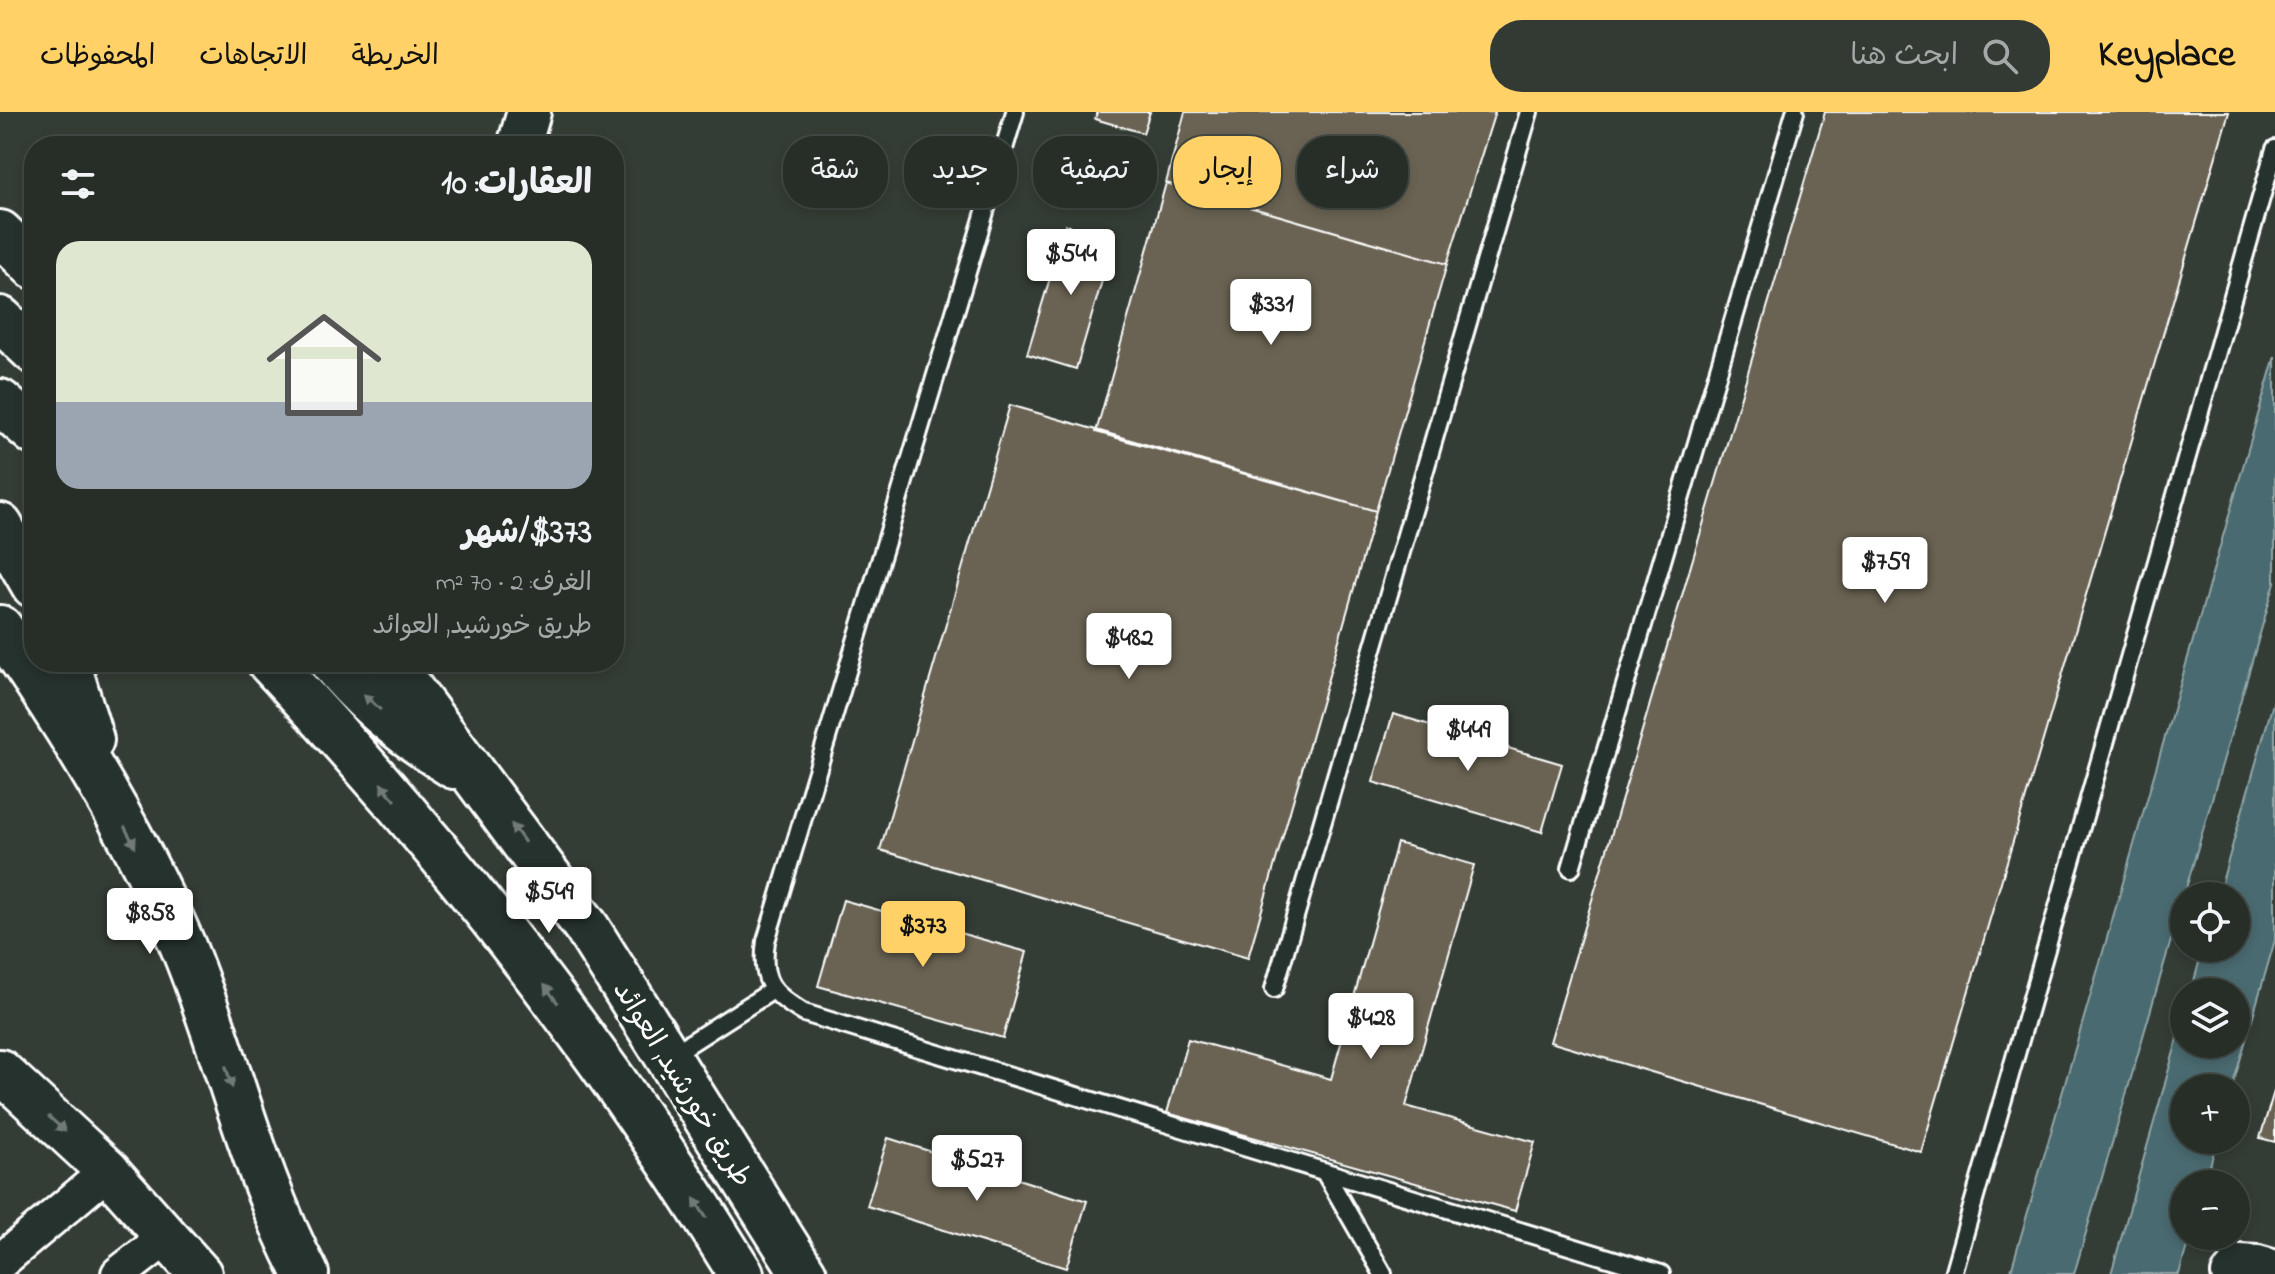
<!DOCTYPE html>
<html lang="ar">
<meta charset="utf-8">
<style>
:root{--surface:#272e28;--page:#333a34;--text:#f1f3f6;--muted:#a4a8a8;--line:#434a45;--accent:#ffd166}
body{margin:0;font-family:"Indie Flower","Playpen Sans Arabic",sans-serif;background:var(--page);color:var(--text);direction:rtl;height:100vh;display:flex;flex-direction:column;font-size:30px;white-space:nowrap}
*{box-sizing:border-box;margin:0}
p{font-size:26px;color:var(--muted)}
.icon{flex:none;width:44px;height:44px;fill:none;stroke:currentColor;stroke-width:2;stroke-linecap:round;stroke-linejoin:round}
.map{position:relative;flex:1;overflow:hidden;direction:ltr}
.details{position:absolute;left:24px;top:24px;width:600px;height:536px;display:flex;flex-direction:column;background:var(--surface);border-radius:32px;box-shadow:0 4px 12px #0003,0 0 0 2px var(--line);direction:rtl}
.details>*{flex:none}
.banner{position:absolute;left:648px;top:24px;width:760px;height:72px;direction:rtl;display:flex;gap:16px}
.controls{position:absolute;left:2170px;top:770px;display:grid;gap:16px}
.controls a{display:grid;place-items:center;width:80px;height:80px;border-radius:50%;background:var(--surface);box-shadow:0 4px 12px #0003,0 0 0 2px var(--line);font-size:40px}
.price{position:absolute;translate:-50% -68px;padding:0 18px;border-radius:8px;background:#fff;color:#222;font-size:26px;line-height:52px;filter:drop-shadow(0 2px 4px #0008)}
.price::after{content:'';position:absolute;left:50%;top:48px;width:24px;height:18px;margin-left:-12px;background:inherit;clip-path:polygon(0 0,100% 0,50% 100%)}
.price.active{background:var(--accent);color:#111}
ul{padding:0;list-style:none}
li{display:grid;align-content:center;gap:16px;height:424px;padding:0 32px}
li span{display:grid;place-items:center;height:248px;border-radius:24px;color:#555}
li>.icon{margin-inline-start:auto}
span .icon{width:144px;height:144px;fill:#fffc;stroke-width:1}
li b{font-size:34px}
h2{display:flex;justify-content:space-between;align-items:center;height:96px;padding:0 32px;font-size:34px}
.chip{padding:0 28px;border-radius:32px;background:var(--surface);box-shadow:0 4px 12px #0003,0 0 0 2px var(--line);font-size:28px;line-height:72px}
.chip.active{background:var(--accent);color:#111}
header{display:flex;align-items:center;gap:48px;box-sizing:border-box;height:112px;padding:0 40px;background:var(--accent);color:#111}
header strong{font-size:38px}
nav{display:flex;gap:44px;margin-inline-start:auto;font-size:28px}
.search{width:560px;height:72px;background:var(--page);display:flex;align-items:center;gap:20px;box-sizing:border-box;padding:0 28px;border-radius:32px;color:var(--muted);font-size:30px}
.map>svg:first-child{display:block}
.water{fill:#496b70;stroke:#92a6a9;stroke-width:2}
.building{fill:#6a6353;stroke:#fff;stroke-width:2}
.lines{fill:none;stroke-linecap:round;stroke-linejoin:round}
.service-casing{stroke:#fff;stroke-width:22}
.minor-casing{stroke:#fff;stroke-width:40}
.tertiary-casing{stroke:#fff;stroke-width:48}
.secondary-casing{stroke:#fff;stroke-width:50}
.service{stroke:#26332d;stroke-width:16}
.minor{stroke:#26332d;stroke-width:34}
.tertiary{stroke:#26332d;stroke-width:42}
.secondary{stroke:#26332d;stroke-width:44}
.oneway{fill:#727a76}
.labels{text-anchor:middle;stroke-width:8;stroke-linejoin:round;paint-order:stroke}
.street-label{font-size:28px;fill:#fff;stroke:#26332d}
</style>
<header>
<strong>Keyplace</strong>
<div class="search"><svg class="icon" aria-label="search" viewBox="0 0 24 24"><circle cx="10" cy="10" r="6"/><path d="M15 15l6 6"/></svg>ابحث هنا</div>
<nav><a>الخريطة</a><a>الاتجاهات</a><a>المحفوظات</a></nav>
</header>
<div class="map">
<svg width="2275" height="1162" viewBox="0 0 2275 1162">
<rect width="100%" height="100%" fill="#343d35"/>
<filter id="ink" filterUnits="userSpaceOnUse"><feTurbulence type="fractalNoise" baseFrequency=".0125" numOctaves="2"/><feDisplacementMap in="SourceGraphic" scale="16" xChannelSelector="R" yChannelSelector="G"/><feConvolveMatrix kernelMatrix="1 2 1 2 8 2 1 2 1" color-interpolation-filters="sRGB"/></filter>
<g filter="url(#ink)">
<path class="water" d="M2275,244V470L2074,1162H2010Z
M2275,584V828L2232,976H2184V1028H2217L2205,1072H2184V1124H2190L2179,1162H2111L2184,904V932H2236V880H2191L2203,836H2236V784H2218Z"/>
<path class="building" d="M1097,0H1150L1143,21L1095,7Z
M1185,0H1495L1447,152L1166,71Z
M1825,0H2229L1921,1040L1550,930Z
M1166,71L1447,152L1376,399L1096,320Z
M1066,113L1114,128L1076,257L1027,242Z
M1010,293L1376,399L1248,846L880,738Z
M1393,602L1562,652L1542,720L1373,670Z
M1397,731L1474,753L1406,994L1535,1030L1515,1099L1167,1001L1188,927L1331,967Z
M843,788L1027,840L1003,926L818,874Z
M2275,976V1030L2260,1026Z
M888,1026L1087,1089L1066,1156L867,1094Z"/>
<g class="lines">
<defs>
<path id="service" d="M1015,0L766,829C760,869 771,881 804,901L1661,1162
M1571,756L1795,0
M1274,877L1529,0
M670,944L773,878
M1324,1059L1383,1162
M1953,1162L2275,37"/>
<path id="minor" d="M0,1150L108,1059
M119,1162L168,1124
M2229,1162L2239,1150L2258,1151L2275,1156"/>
<path id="tertiary" d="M519,34L529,0
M0,959L108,1059L200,1162"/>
<path id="secondary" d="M0,121L34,154
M0,207L34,239
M0,290L34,320
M0,414L34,473
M0,516C70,616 134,720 182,832C227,941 251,1057 306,1162
M67,550L91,628
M270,550C447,738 606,941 741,1162
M332,550C365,591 409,626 454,654
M390,550L587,816L804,1162"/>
</defs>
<use href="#service" class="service-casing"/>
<use href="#minor" class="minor-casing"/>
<use href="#tertiary" class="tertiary-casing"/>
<use href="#secondary" class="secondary-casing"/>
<use href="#service" class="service"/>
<use href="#minor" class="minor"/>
<use href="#tertiary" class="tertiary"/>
<use href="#secondary" class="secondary"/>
</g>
<defs><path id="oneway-solid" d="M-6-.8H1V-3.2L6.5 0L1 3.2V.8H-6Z" transform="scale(2)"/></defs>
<g class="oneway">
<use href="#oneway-solid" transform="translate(372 590) rotate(-137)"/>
<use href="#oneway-solid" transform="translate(388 680) rotate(-131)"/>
<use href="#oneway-solid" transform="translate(518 721) rotate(-126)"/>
<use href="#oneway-solid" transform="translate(130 725) rotate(62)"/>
<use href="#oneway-solid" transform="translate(551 882) rotate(-127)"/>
<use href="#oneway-solid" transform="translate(229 965) rotate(73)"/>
<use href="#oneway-solid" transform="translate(57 1012) rotate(43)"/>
<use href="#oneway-solid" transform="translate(700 1096) rotate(-123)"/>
</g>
</g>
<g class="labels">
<g class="street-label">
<text transform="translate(684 971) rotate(58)" y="10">طريق خورشيد, العوائد</text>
</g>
</g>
</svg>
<div class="controls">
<a><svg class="icon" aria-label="locate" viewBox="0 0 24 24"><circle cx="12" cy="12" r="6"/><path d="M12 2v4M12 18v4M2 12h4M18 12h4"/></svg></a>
<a><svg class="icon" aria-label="layers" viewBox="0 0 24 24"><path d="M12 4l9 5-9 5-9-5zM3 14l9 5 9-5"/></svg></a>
<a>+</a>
<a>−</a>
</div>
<b class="price" style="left:1071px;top:185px">$544</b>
<b class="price" style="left:1271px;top:235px">$331</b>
<b class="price" style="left:1885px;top:493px">$759</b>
<b class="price" style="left:1129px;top:569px">$482</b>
<b class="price" style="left:1468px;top:661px">$449</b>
<b class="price" style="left:549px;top:823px">$549</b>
<b class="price" style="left:150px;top:844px">$858</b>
<b class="price active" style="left:923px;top:857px">$373</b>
<b class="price" style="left:1371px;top:949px">$428</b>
<b class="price" style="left:977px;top:1091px">$527</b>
<div class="banner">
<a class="chip">شراء</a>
<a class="chip active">إيجار</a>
<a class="chip">تصفية</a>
<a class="chip">جديد</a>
<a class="chip">شقة</a>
</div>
<section class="details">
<h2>العقارات: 10<svg class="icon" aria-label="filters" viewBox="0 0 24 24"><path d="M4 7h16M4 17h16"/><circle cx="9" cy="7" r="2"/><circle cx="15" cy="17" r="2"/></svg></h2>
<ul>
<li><span style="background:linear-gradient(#dfe7d0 65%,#9aa5b1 0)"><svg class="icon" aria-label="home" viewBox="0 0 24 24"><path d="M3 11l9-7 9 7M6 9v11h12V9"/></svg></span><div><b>$373/شهر</b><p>الغرف: 2 · 70 m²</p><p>طريق خورشيد, العوائد</p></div></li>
</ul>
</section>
</div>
